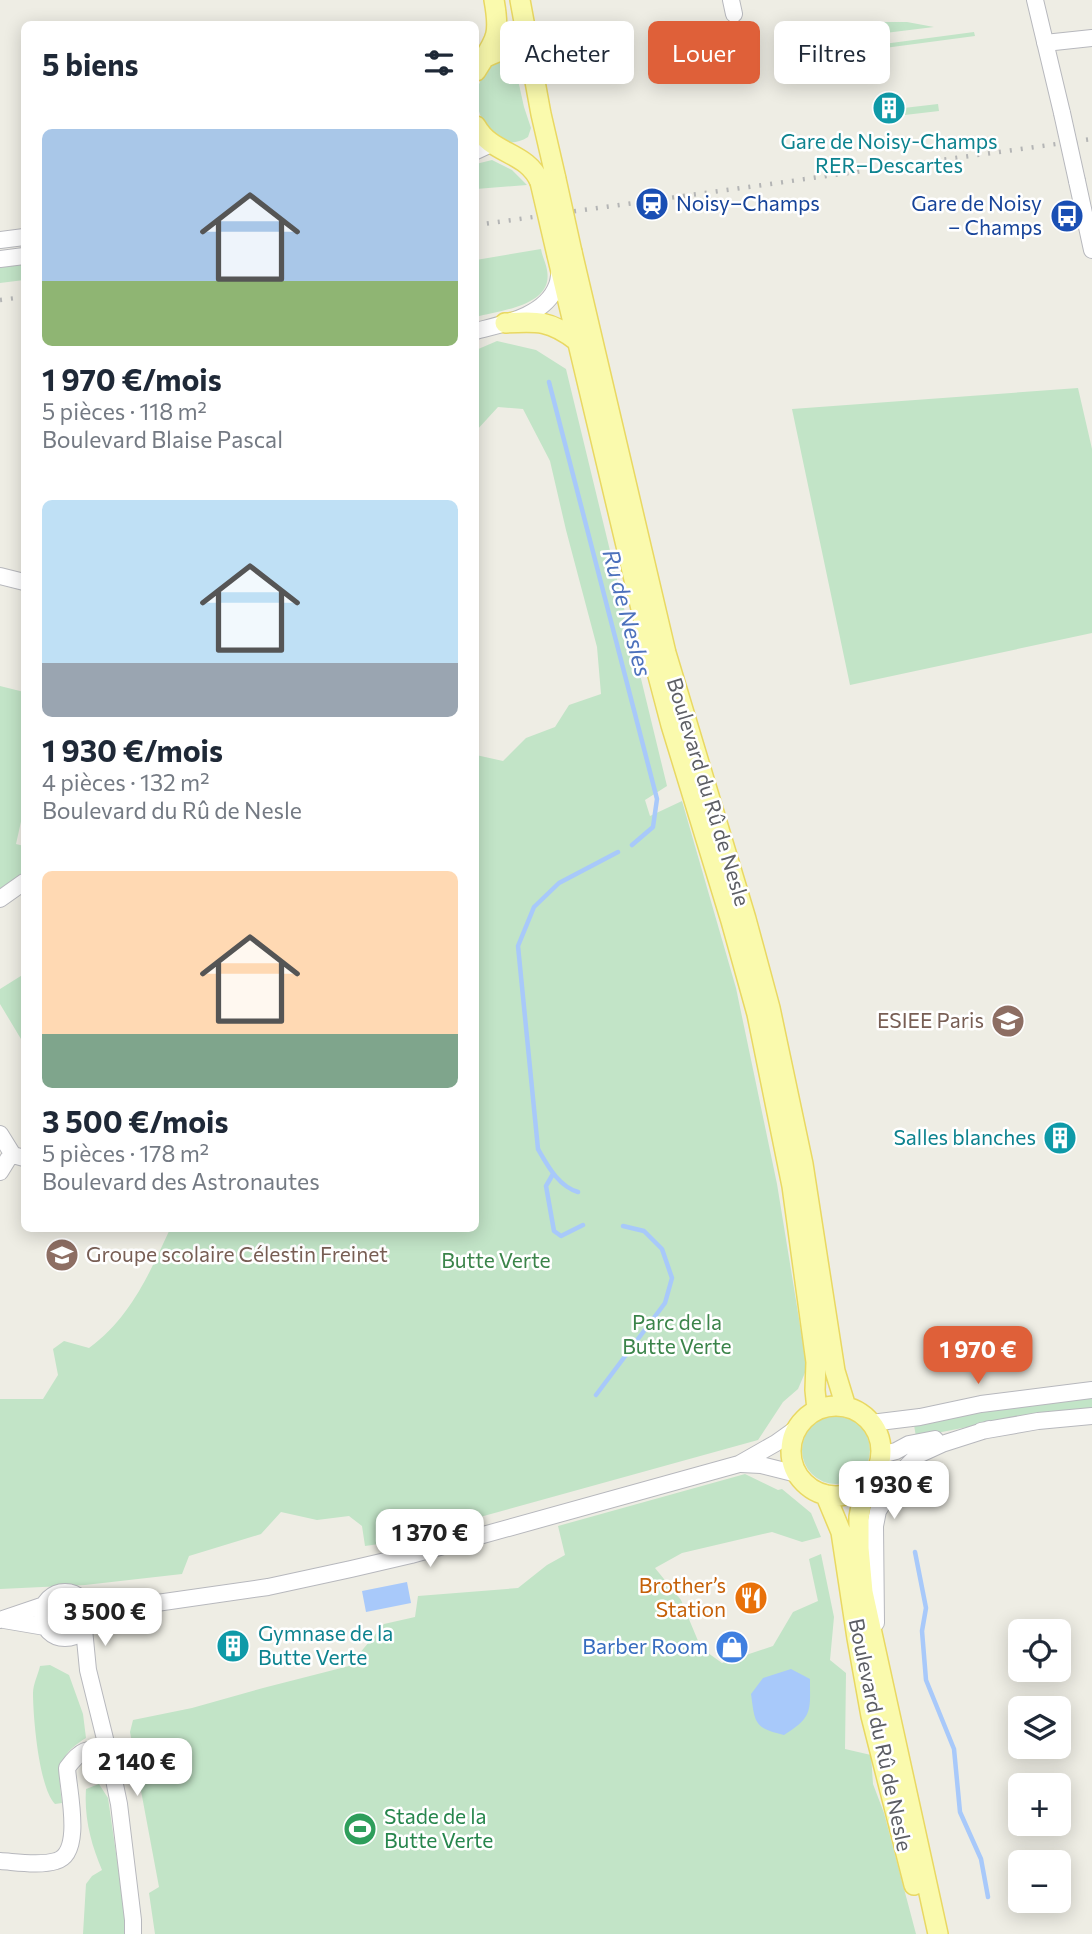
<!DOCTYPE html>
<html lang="fr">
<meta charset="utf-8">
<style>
:root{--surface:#fff;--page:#f6f6f7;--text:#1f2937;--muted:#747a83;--accent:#df6039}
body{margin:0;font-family:Commissioner,sans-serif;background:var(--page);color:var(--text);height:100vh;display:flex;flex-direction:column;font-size:26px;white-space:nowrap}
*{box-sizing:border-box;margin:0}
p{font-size:23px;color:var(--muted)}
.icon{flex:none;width:38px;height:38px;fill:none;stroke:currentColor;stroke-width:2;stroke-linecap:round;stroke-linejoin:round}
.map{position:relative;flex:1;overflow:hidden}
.panel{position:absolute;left:21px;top:21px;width:458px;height:1211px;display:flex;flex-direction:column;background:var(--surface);border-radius:10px;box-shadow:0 4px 18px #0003}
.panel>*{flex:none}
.banner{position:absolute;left:500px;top:21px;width:486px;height:63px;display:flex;gap:14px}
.fabs{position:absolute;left:1008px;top:1619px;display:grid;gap:14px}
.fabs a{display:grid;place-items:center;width:63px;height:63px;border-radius:10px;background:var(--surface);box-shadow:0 4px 18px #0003;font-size:35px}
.price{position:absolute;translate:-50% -60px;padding:0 16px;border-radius:14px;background:#fff;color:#222;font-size:23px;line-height:46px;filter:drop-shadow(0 2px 4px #0008)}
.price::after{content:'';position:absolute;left:50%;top:42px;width:21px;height:16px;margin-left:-10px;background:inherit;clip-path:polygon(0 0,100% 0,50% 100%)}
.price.on{background:var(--accent);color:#fff}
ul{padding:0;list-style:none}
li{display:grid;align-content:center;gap:14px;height:371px;padding:0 21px}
li span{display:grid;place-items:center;height:217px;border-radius:10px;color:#555}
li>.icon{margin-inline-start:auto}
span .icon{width:126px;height:126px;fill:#fffc;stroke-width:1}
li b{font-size:30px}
h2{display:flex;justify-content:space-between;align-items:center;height:84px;padding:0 21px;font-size:30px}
.pill{padding:0 24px;border-radius:10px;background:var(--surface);box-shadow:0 4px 18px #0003;font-size:24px;line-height:63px}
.pill.on{background:var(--accent);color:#fff}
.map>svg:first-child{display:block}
.green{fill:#c2e4c7}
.water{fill:#a8c9fa}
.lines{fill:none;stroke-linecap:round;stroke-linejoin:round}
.stream{stroke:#a8c9fa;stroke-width:4.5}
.minor-casing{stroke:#b7b8bd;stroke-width:18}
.major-casing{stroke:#e9d862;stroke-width:22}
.minor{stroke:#fff;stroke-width:16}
.major{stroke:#fafaad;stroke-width:19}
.rail{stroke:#b4b5b5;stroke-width:4.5;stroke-dasharray:2 9;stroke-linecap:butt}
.minor-bridge-casing{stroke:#b7b8bd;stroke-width:18;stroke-linecap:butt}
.major-bridge-casing{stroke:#e9d862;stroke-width:22;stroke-linecap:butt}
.minor-bridge{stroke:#fff;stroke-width:16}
.major-bridge{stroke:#fafaad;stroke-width:19}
.labels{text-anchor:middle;stroke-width:5;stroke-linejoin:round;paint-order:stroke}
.culture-label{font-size:21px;fill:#0d838f;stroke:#fff}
.transit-label{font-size:21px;fill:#164399;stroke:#fff;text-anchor:start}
.street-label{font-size:21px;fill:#5c5e64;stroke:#fff}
.education-label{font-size:21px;fill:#785e54;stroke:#fff;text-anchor:end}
.park-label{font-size:21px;fill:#3b844a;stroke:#fff}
.food-label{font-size:21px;fill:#c56008;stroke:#fff;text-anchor:end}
.shop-label{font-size:21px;fill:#366cbe;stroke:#fff;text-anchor:end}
.leisure-label{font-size:21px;fill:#27864d;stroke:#fff;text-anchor:start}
.water-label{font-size:23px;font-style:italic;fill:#4c71bc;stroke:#fff}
</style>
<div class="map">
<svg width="1092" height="1934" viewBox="0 0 1092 1934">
<rect width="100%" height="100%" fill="#eeede4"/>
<path class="green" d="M873,22H907L934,27L812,42L837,30Z
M974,32L975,36L779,62L778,58Z
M498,57L514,62L524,107L531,128L528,137C497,157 472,117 478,89C480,76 489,67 498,57Z
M938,104L939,111L879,118L878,111Z
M492,160L512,170L527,185L476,189V164Z
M541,249C542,256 546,263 547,270C554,306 500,310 476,317V260Z
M24,260V280L0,283V264Z
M497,341L536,350L566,369L667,786L645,800L650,816L682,801L736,988L777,1184L807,1368L798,1389L783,1402L758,1440L386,1543L365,1546L362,1526L349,1516L317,1520L281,1512L261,1534L189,1556L182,1574L85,1585L0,1589V1399H43L58,1375L53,1349L64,1341L89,1348C131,1317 149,1274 170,1229L476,1228V755L503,761L526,738L555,727L569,705L601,694L597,647L566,530L550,461L523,409L498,407L476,431V350Z
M1078,388L1092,449V633L850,685L792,409Z
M0,686L24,692V808L16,844L24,846V873L0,890Z
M24,974V1044L0,1004V989Z
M1092,1396V1409L983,1424L916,1437L914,1425L1008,1406Z
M802 1450a34 34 0 1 1 68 0a34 34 0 1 1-68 0Z
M745,1474L778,1490L782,1489L811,1513L821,1537L802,1542L772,1532L682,1553L655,1568L681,1600L701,1648L722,1663L773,1646L793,1612L818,1601L809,1559L821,1554L834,1617L830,1660L846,1673L845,1749L871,1755L873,1784L884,1813L916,1934H155L149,1893L159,1887L130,1732L133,1720L192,1708L263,1688L349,1666L384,1624L415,1617L418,1596L518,1588L547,1565L565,1555L558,1526Z
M52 1615a13 13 0 1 1 26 0a13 13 0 1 1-26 0Z
M50,1665L69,1675L83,1714L86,1738C56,1756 58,1771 62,1803L55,1804C39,1788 33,1717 33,1693C33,1684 38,1675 40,1666Z
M99,1784L108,1798L126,1922L125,1934H83L86,1884L92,1876L102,1870C91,1844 84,1818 86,1789Z"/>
<path class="water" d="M407,1582L411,1603L366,1612L362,1591Z
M791,1669L810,1679C810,1711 813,1717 784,1735C754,1728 755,1723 751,1694L763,1678Z"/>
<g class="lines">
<path class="stream" d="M549,382L657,799L653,827L632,845
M553,1174L546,1186L554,1231L561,1236L583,1225
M578,1192C558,1186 548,1166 538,1149L518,946L534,907L559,883L618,852
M596,1395L665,1303L672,1278L662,1249L644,1231L623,1226
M915,1552L926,1608L922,1631L926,1680L954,1749L960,1812L981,1859L988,1897"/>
<defs>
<path id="minor" d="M731,0L734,14
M1035,0L1062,113
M1045,43L1092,38
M476,151L491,144
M1077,181L1092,250
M0,240L24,237
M0,259L24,256
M476,331C503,324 546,316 557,285C559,280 559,274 560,269
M0,576L24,582
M0,899L24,882
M0,1134L13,1155L24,1158
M0,1172L8,1159L13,1155
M871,1423L920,1417L981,1404L1092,1390
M981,1431L1038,1421L1092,1416
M881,1455L896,1451L909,1444L935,1439
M741,1464L761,1465L797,1474
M42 1615a23 23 0 1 1 46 0a23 23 0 1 1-46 0Z
M87,1606L108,1610L268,1587L351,1569L411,1555L739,1464L776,1443L797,1428
M0,1620L44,1605
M4,1620L45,1627
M876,1623L875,1526L878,1511L905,1468L918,1455L942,1444L989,1429
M84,1629L88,1670L108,1751L119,1804L133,1920V1934
M0,1861C16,1862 40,1866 56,1861C84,1854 68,1789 67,1768C80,1750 87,1747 108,1751"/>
<path id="major" d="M520,0L541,114L556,179
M486,57C509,45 519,50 533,71
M476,71C495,40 501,38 494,0
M476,126C492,155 527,151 540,182
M572,252L666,653L746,919L770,1008L803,1164L835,1371L846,1407
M557,255L647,634L671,725L731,921L757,1014L792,1186L816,1362L815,1390L817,1410
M505,323C537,321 550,320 577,341
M791 1451a45 45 0 1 1 90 0a45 45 0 1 1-90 0Z
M859,1490L861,1506L859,1517V1548L863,1592L938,1934
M826,1496L841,1532L857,1638L871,1716L914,1885"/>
</defs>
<use href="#minor" class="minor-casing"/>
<use href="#major" class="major-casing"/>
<use href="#minor" class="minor"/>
<use href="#major" class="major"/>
<path class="rail" d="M476,225L1092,139
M0,300L24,297"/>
<defs>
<path id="minor-bridge" d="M1062,113L1077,181"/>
<path id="major-bridge" d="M556,179L572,252
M540,182L557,255"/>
</defs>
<use href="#minor-bridge" class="minor-bridge-casing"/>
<use href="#major-bridge" class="major-bridge-casing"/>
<use href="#minor-bridge" class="minor-bridge"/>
<use href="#major-bridge" class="major-bridge"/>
</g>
<defs>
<symbol id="building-disc" viewBox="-11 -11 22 22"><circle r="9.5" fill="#0f9aa8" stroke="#fff"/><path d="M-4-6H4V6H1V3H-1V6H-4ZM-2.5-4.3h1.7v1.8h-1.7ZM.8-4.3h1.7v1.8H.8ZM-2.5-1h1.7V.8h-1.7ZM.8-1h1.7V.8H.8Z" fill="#fff"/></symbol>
<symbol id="station-disc" viewBox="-11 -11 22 22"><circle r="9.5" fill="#1a4fb4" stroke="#fff"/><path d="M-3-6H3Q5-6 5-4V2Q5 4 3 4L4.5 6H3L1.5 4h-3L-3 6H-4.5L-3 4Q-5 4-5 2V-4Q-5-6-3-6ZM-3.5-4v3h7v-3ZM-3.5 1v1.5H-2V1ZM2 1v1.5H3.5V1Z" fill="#fff"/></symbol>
<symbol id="bus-disc" viewBox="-11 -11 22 22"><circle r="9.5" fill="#1a4fb4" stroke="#fff"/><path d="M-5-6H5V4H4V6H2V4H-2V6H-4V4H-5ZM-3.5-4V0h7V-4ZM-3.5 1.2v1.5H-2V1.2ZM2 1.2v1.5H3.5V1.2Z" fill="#fff"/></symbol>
<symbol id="university-disc" viewBox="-11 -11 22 22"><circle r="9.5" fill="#8d6e63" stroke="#fff"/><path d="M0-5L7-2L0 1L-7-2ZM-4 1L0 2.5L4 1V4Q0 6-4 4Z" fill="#fff"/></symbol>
<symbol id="school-disc" viewBox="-11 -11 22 22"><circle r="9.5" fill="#8d6e63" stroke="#fff"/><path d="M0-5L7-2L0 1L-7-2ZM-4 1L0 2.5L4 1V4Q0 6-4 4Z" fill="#fff"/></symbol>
<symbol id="restaurant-disc" viewBox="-11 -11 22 22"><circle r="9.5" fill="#e8710a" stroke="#fff"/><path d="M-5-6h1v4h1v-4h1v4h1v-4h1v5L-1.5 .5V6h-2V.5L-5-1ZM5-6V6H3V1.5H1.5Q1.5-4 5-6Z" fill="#fff"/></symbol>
<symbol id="shop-disc" viewBox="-11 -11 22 22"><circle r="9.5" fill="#3f7fe0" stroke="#fff"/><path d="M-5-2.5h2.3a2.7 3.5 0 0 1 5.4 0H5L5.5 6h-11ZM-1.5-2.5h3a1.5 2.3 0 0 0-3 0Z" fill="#fff"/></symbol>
<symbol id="stadium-disc" viewBox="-11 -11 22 22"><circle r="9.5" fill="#2e9e5b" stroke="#fff"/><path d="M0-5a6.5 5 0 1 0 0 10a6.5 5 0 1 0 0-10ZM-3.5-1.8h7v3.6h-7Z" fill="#fff"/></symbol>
</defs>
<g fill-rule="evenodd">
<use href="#building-disc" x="870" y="89" width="38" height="38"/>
<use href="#station-disc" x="633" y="185" width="38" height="38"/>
<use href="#bus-disc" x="1048" y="197" width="38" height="38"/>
<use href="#university-disc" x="989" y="1002" width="38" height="38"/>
<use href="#building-disc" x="1041" y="1119" width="38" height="38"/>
<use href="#school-disc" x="43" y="1236" width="38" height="38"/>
<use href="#restaurant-disc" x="732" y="1579" width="38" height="38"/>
<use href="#building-disc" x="214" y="1627" width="38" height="38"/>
<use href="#shop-disc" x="713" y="1628" width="38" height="38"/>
<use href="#stadium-disc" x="341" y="1810" width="38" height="38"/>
</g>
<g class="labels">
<g class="culture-label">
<text x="889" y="149">Gare de Noisy-Champs<tspan x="889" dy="24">RER–Descartes</tspan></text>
<text x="1036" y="1145" text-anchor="end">Salles blanches</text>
<text x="258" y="1641" text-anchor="start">Gymnase de la<tspan x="258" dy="24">Butte Verte</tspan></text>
</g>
<g class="transit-label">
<text x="676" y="211">Noisy–Champs</text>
<text x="1042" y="211" text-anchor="end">Gare de Noisy<tspan x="1042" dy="24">– Champs</tspan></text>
</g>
<g class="street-label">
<text transform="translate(708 792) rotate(73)" y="7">Boulevard du Rû de Nesle</text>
<text transform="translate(880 1735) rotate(78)" y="7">Boulevard du Rû de Nesle</text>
</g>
<g class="education-label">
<text x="984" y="1028">ESIEE Paris</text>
<text x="86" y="1262" text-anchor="start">Groupe scolaire Célestin Freinet</text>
</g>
<g class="park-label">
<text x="496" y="1268">Butte Verte</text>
<text x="677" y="1330">Parc de la<tspan x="677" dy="24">Butte Verte</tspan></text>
</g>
<g class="food-label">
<text x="726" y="1593">Brother’s<tspan x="726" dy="24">Station</tspan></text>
</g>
<g class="shop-label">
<text x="708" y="1654">Barber Room</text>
</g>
<g class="leisure-label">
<text x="384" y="1824">Stade de la<tspan x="384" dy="24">Butte Verte</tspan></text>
</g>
<g class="water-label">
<text transform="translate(627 613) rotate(75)" y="8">Ru de Nesles</text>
</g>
</g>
</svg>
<div class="fabs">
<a><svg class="icon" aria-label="locate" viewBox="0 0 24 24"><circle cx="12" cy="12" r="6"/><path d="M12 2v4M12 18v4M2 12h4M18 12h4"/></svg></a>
<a><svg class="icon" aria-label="layers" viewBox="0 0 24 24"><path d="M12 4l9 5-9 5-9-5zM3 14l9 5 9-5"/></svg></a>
<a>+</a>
<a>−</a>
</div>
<b class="price on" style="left:978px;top:1386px">1 970 €</b>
<b class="price" style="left:894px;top:1521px">1 930 €</b>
<b class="price" style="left:430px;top:1569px">1 370 €</b>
<b class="price" style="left:105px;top:1648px">3 500 €</b>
<b class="price" style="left:137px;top:1798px">2 140 €</b>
<div class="banner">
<a class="pill">Acheter</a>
<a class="pill on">Louer</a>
<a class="pill">Filtres</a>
</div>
<section class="panel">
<h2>5 biens<svg class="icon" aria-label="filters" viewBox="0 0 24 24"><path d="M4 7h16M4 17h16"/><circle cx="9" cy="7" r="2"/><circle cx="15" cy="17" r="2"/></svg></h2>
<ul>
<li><span style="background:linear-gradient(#a9c7e8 70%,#8fb573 0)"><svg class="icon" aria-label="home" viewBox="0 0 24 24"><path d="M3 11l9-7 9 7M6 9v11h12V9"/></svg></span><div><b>1 970 €/mois</b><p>5 pièces · 118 m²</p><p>Boulevard Blaise Pascal</p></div></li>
<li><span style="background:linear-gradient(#bfe0f5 75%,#9aa5b1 0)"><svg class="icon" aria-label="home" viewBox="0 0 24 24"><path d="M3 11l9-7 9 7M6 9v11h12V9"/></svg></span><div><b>1 930 €/mois</b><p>4 pièces · 132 m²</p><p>Boulevard du Rû de Nesle</p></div></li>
<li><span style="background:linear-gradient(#ffd9b3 75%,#7fa58c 0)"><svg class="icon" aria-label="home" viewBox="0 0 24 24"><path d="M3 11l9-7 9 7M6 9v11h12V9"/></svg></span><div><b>3 500 €/mois</b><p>5 pièces · 178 m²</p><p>Boulevard des Astronautes</p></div></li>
</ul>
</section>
</div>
